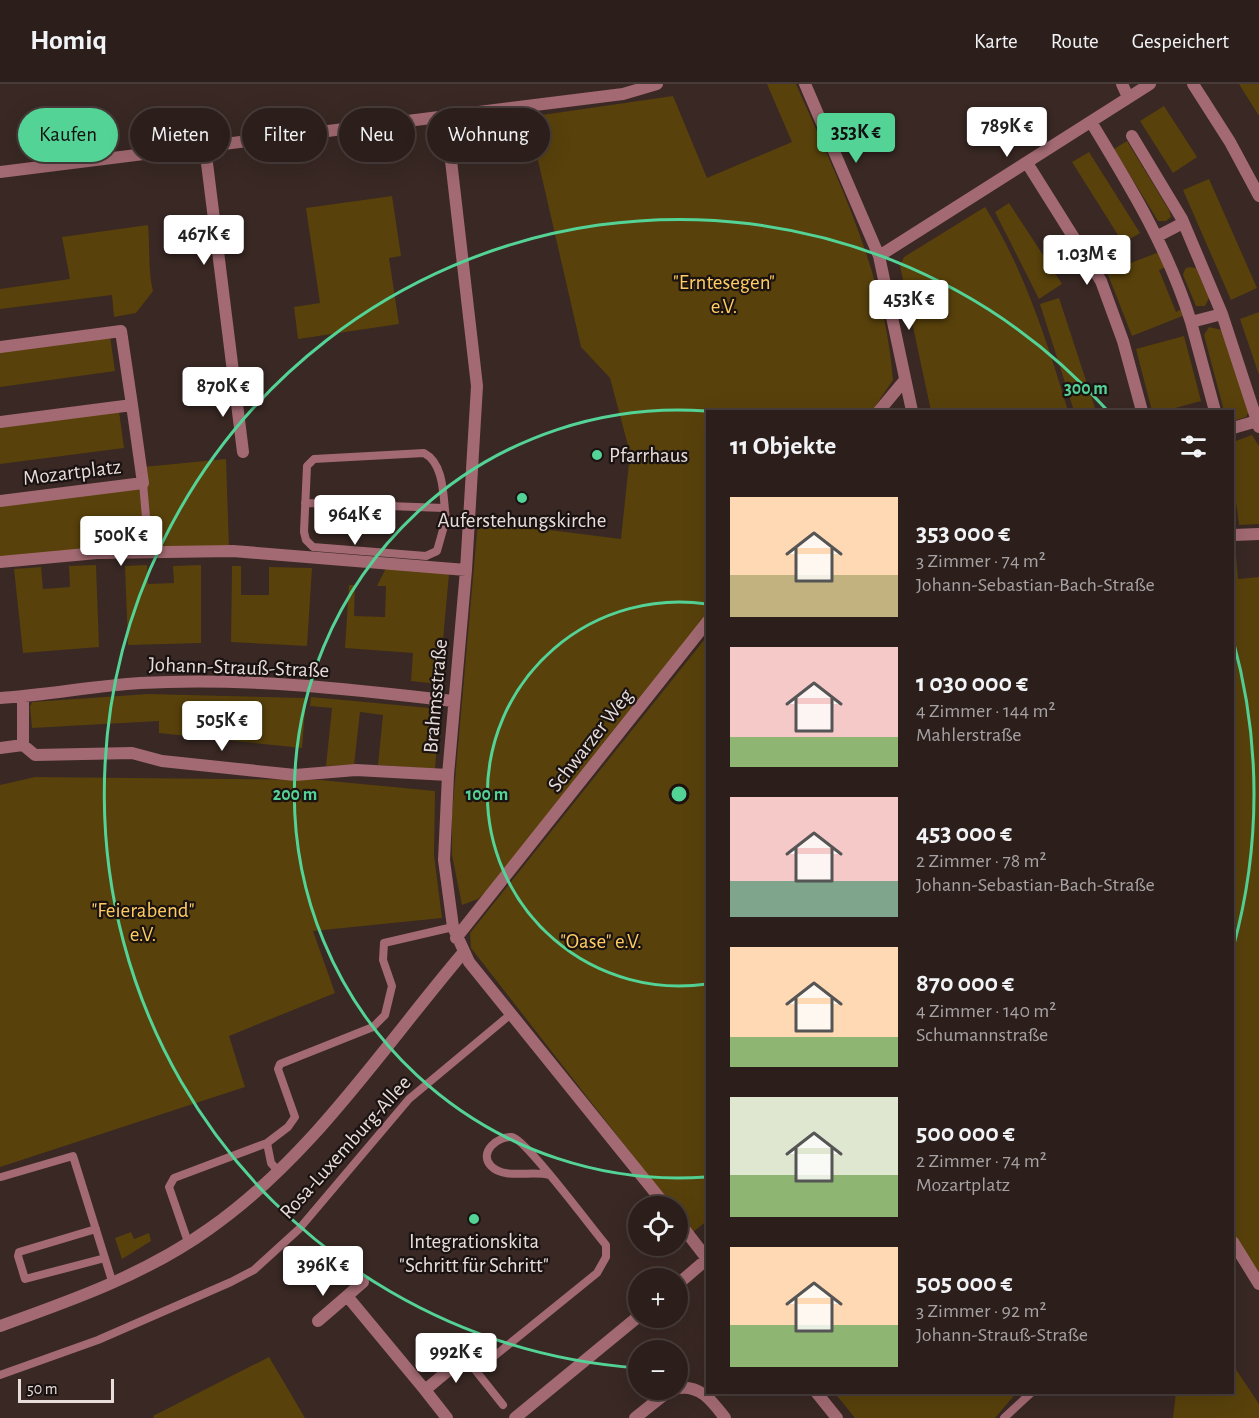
<!DOCTYPE html>
<html lang="de">
<meta charset="utf-8">
<style>
:root{--surface:#2b1e1b;--page:#332724;--text:#f1f3f6;--muted:#a6a2a3;--line:#473c3a;--accent:#54d396}
body{margin:0;font-family:"Alegreya Sans",sans-serif;background:var(--page);color:var(--text);height:100vh;display:flex;flex-direction:column;font-size:22px;white-space:nowrap}
*{box-sizing:border-box;margin:0}
p{font-size:20px;color:var(--muted)}
.icon{flex:none;width:33px;height:33px;fill:none;stroke:currentColor;stroke-width:2;stroke-linecap:round;stroke-linejoin:round}
.map{position:relative;flex:1;overflow:hidden}
.side{position:absolute;left:706px;top:326px;width:528px;height:984px;display:flex;flex-direction:column;background:var(--surface);border-radius:0px;box-shadow:0 6px 24px #0002,0 0 0 2px var(--line)}
.side>*{flex:none}
.hud{position:absolute;left:18px;top:24px;width:570px;height:54px;display:flex;gap:12px}
.fabs{position:absolute;left:628px;top:1112px;display:grid;gap:12px}
.fabs a{display:grid;place-items:center;width:60px;height:60px;border-radius:50%;background:var(--surface);box-shadow:0 6px 24px #0002,0 0 0 2px var(--line);font-size:30px}
.scale{position:absolute;left:18px;bottom:15px;width:96px;box-sizing:border-box;padding-left:6px;border:3px solid #e8ddda;border-top:0;font-size:16px;line-height:21px;white-space:nowrap;color:#e8ddda;-webkit-text-stroke:4px #1a1311;paint-order:stroke}
.price{position:absolute;translate:-50% -51px;padding:0 14px;border-radius:6px;background:#fff;color:#222;font-size:20px;line-height:39px;filter:drop-shadow(0 2px 3px #0008)}
.price::after{content:'';position:absolute;left:50%;top:36px;width:18px;height:14px;margin-left:-9px;background:inherit;clip-path:polygon(0 0,100% 0,50% 100%)}
.price.on{background:var(--accent);color:#111}
ul{padding:0;list-style:none}
li{display:flex;align-items:center;gap:18px;height:150px;padding:0 24px}
li span{display:grid;place-items:center;flex:none;width:168px;height:120px;border-radius:0px;color:#555}
li>.icon{margin-inline-start:auto}
span .icon{width:72px;height:72px;fill:#fffc;stroke-width:1}
li b{font-size:26px}
h2{display:flex;justify-content:space-between;align-items:center;height:72px;padding:0 24px;font-size:26px}
.tag{padding:0 21px;border-radius:27px;background:var(--surface);box-shadow:0 6px 24px #0002,0 0 0 2px var(--line);font-size:21px;line-height:54px}
.tag.on{background:var(--accent);color:#111}
header{display:flex;align-items:center;gap:36px;box-sizing:border-box;height:84px;padding:0 30px;background:var(--surface);border-bottom:2px solid var(--line)}
header strong{font-size:28px}
nav{display:flex;gap:33px;margin-inline-start:auto;font-size:21px}
.map>svg:first-child{display:block}
.green{fill:#58410b}
.lines{fill:none;stroke-linecap:round;stroke-linejoin:round}
.service{stroke:#a36a73;stroke-width:8}
.minor{stroke:#a36a73;stroke-width:12}
.tertiary{stroke:#a36a73;stroke-width:12}
.ring{fill:none;stroke:#54d396;stroke-width:3}
.poi-dot{fill:#54d396;stroke:#1a1311;stroke-width:2}
.labels{text-anchor:middle;stroke-width:4.5;stroke-linejoin:round;paint-order:stroke}
.park-label{font-size:21px;fill:#ffcc61;stroke:#1a1311}
.poi-label{font-size:21px;fill:#e8ddda;stroke:#1a1311}
.street-label{font-size:21px;fill:#e8ddda;stroke:#1a1311}
.centre{fill:#54d396;stroke:#1a1311;stroke-width:3}
.ring-label{font-size:18px;text-anchor:middle;font-weight:bold;fill:#54d396;stroke:#1a1311;stroke-width:4.5;stroke-linejoin:round;paint-order:stroke}
</style>
<header>
<strong>Homiq</strong>
<nav><a>Karte</a><a>Route</a><a>Gespeichert</a></nav>
</header>
<div class="map">
<svg width="1259" height="1334" viewBox="0 0 1259 1334">
<rect width="100%" height="100%" fill="#392824"/>
<path class="green" d="M767,0H796C838,95 885,190 893,296L872,327H708V529L502,792L478,815L462,821L452,771V730L478,437L621,455L630,369L610,294L581,263L528,33L673,12L707,94L792,58Z
M1239,0H1259V32Z
M1164,22L1197,73L1173,89L1140,37Z
M1127,57L1169,126L1171,133L1166,137H1158L1114,65Z
M1089,68L1140,149L1123,159L1072,78Z
M1209,95L1257,204L1231,216L1183,106Z
M392,112L401,172L389,174L399,240L298,255L294,223L320,219L306,124Z
M1009,119L1062,200L1039,215L995,128Z
M985,123C1024,185 1047,257 1068,327H931L900,182L904,173Z
M148,141C150,162 148,188 153,207L136,229L114,233L112,211L0,225V205L70,195L62,153Z
M1162,167L1168,182L1159,186L1176,228L1182,225L1185,231L1132,252L1107,188Z
M1189,183L1196,184L1209,214L1205,222H1196L1183,191L1185,185Z
M1059,214L1096,327H1074L1040,220Z
M1259,228V291L1240,235Z
M1209,243L1222,246L1249,327L1246,333L1233,337V327H1224L1204,251Z
M110,252L115,287L0,303V268Z
M1184,252L1201,317L1164,327H1152L1136,265Z
M119,327L124,364L0,380V343Z
M1252,351L1259,362V440L1239,441L1233,395V358Z
M226,375L229,464L0,476V419L145,401L143,383Z
M1233,459H1235L1238,495L1259,493V1192L1233,1150Z
M96,481L99,563L23,569L14,485L41,483L43,505L70,503L69,482Z
M147,481L148,500L174,499L173,482L201,481V559L128,561L125,482Z
M232,482H241V511H269V483L312,484L307,562L231,558Z
M386,484L449,490L439,600L411,597L413,569L345,564L349,501H355L354,532L385,533L386,502H377Z
M708,551V1136L693,1148L678,1129V1122H672L471,864L470,849Z
M148,610L306,614L302,664L159,649V637L32,644L30,623L32,618Z
M311,613L440,625L435,685L378,681L383,631L360,628L354,681L326,682L332,624L310,622Z
M35,693L320,696L435,707L434,771L442,834L313,847L335,909L229,952L245,1003L0,1083V701Z
M131,1148L134,1155L149,1149L151,1157L122,1175L115,1154Z
M269,1273L305,1334H154L153,1332Z
M1233,1281L1259,1320V1334H1173L1176,1308H1233Z
M834,1308H1017L995,1334H855Z"/>
<g class="lines">
<path class="service" d="M143,399L149,468
M305,419L444,424
M446,435L437,467L426,472L313,463L306,456L304,448L307,382L314,375L424,369C445,380 443,414 446,435L469,437
M278,1087L271,1079L267,1059L288,1043L295,1033L278,985L280,980L373,943L385,931L392,902L383,876L384,859L453,843
M1,1093L73,1072L113,1200
M96,1145L19,1168L18,1172L25,1195L105,1174
M188,1158L169,1103L174,1094L267,1059
M472,1282L503,1321
M453,1285L487,1278L597,1189L606,1173V1161C593,1146 525,1054 512,1053C498,1052 478,1068 491,1082C504,1096 533,1086 549,1091
M0,1291L98,1256L231,1198L254,1186L299,1145L409,1015L511,930
M1004,1334L1032,1308"/>
<path class="minor" d="M805,0L879,172L912,327
M1122,0L1128,13
M1193,0L1230,58L1259,112
M446,33L477,302L466,486L448,691L444,776L453,843L469,878L666,1122
M1091,38C1131,104 1168,164 1191,238
M1132,52L1182,135L1222,230
M205,63L243,368
M1027,79L1101,197L1123,257L1142,327
M0,88L623,10L657,0
M1158,152L1183,139
M879,172L1150,0
M0,263L121,247L132,321L0,338
M879,327L904,297
M1215,327L1191,238L1222,230L1257,337
M1233,344L1257,337L1259,343
M0,417L143,399L132,321
M1233,451L1259,450
M0,478L97,469L233,467L466,486
M23,612V661L35,671L132,669L162,677L295,691L356,686L448,691
M0,614C47,611 93,602 140,599C244,593 350,605 453,617
M0,664L23,661
M456,854L708,537
M678,1137L708,1176
M1233,1158L1259,1200
M363,1198L347,1212L425,1306
M678,1200L707,1175
M318,1237L347,1212
M678,1304C701,1301 712,1317 725,1334
M816,1308L837,1334
M447,1334L425,1306L473,1266
M515,1334L639,1232
M635,1334L665,1310L676,1305"/>
<path class="tertiary" d="M0,1242C73,1216 146,1190 209,1145C312,1073 383,963 463,869"/>
</g>
<g class="ring">
<path d="M707 900A192 192 0 1 1 707 520"/>
<path d="M706 1093A384 384 0 1 1 706 327"/>
<path d="M639 1284A575 575 0 1 1 1106 325M1233 556A575 575 0 0 1 1233 864"/>
</g>
<g class="poi-dot">
<circle cx="597" cy="371" r="6"/>
<circle cx="522" cy="414" r="6"/>
<circle cx="474" cy="1135" r="6"/>
</g>
<g class="labels">
<g class="park-label">
<text x="724" y="205">"Erntesegen"<tspan x="724" dy="24">e.V.</tspan></text>
<text x="143" y="833">"Feierabend"<tspan x="143" dy="24">e.V.</tspan></text>
<text x="601" y="864">"Oase" e.V.</text>
</g>
<g class="poi-label">
<text x="609" y="378" text-anchor="start">Pfarrhaus</text>
<text x="522" y="443">Auferstehungskirche</text>
<text x="474" y="1164">Integrationskita<tspan x="474" dy="24">"Schritt für Schritt"</tspan></text>
</g>
<g class="street-label">
<text transform="translate(72 388) rotate(-7)" y="7">Mozartplatz</text>
<text transform="translate(239 583) rotate(2)" y="7">Johann-Strauß-Straße</text>
<text transform="translate(435 612) rotate(-85)" y="7">Brahmsstraße</text>
<text transform="translate(590 656) rotate(-52)" y="7">Schwarzer Weg</text>
<text transform="translate(345 1063) rotate(-48)" y="7">Rosa-Luxemburg-Allee</text>
</g>
</g>
<circle cx="679" cy="710" r="9" class="centre"/>
<g class="ring-label">
<text x="1086" y="310">300 m</text>
<text x="487" y="716">100 m</text>
<text x="295" y="716">200 m</text>
</g>
</svg>
<div class="fabs">
<a><svg class="icon" aria-label="locate" viewBox="0 0 24 24"><circle cx="12" cy="12" r="6"/><path d="M12 2v4M12 18v4M2 12h4M18 12h4"/></svg></a>
<a>+</a>
<a>−</a>
</div>
<div class="scale">50 m</div>
<b class="price" style="left:1007px;top:74px">789K €</b>
<b class="price on" style="left:856px;top:80px">353K €</b>
<b class="price" style="left:204px;top:182px">467K €</b>
<b class="price" style="left:1087px;top:202px">1.03M €</b>
<b class="price" style="left:909px;top:247px">453K €</b>
<b class="price" style="left:223px;top:334px">870K €</b>
<b class="price" style="left:355px;top:462px">964K €</b>
<b class="price" style="left:121px;top:483px">500K €</b>
<b class="price" style="left:222px;top:668px">505K €</b>
<b class="price" style="left:323px;top:1213px">396K €</b>
<b class="price" style="left:456px;top:1300px">992K €</b>
<div class="hud">
<a class="tag on">Kaufen</a>
<a class="tag">Mieten</a>
<a class="tag">Filter</a>
<a class="tag">Neu</a>
<a class="tag">Wohnung</a>
</div>
<section class="side">
<h2>11 Objekte<svg class="icon" aria-label="filters" viewBox="0 0 24 24"><path d="M4 7h16M4 17h16"/><circle cx="9" cy="7" r="2"/><circle cx="15" cy="17" r="2"/></svg></h2>
<ul>
<li><span style="background:linear-gradient(#ffd9b3 65%,#c2b280 0)"><svg class="icon" aria-label="home" viewBox="0 0 24 24"><path d="M3 11l9-7 9 7M6 9v11h12V9"/></svg></span><div><b>353 000 €</b><p>3 Zimmer · 74 m²</p><p>Johann-Sebastian-Bach-Straße</p></div></li>
<li><span style="background:linear-gradient(#f6c9c9 75%,#8fb573 0)"><svg class="icon" aria-label="home" viewBox="0 0 24 24"><path d="M3 11l9-7 9 7M6 9v11h12V9"/></svg></span><div><b>1 030 000 €</b><p>4 Zimmer · 144 m²</p><p>Mahlerstraße</p></div></li>
<li><span style="background:linear-gradient(#f6c9c9 70%,#7fa58c 0)"><svg class="icon" aria-label="home" viewBox="0 0 24 24"><path d="M3 11l9-7 9 7M6 9v11h12V9"/></svg></span><div><b>453 000 €</b><p>2 Zimmer · 78 m²</p><p>Johann-Sebastian-Bach-Straße</p></div></li>
<li><span style="background:linear-gradient(#ffd9b3 75%,#8fb573 0)"><svg class="icon" aria-label="home" viewBox="0 0 24 24"><path d="M3 11l9-7 9 7M6 9v11h12V9"/></svg></span><div><b>870 000 €</b><p>4 Zimmer · 140 m²</p><p>Schumannstraße</p></div></li>
<li><span style="background:linear-gradient(#dfe7d0 65%,#8fb573 0)"><svg class="icon" aria-label="home" viewBox="0 0 24 24"><path d="M3 11l9-7 9 7M6 9v11h12V9"/></svg></span><div><b>500 000 €</b><p>2 Zimmer · 74 m²</p><p>Mozartplatz</p></div></li>
<li><span style="background:linear-gradient(#ffd9b3 65%,#8fb573 0)"><svg class="icon" aria-label="home" viewBox="0 0 24 24"><path d="M3 11l9-7 9 7M6 9v11h12V9"/></svg></span><div><b>505 000 €</b><p>3 Zimmer · 92 m²</p><p>Johann-Strauß-Straße</p></div></li>
</ul>
</section>
</div>
